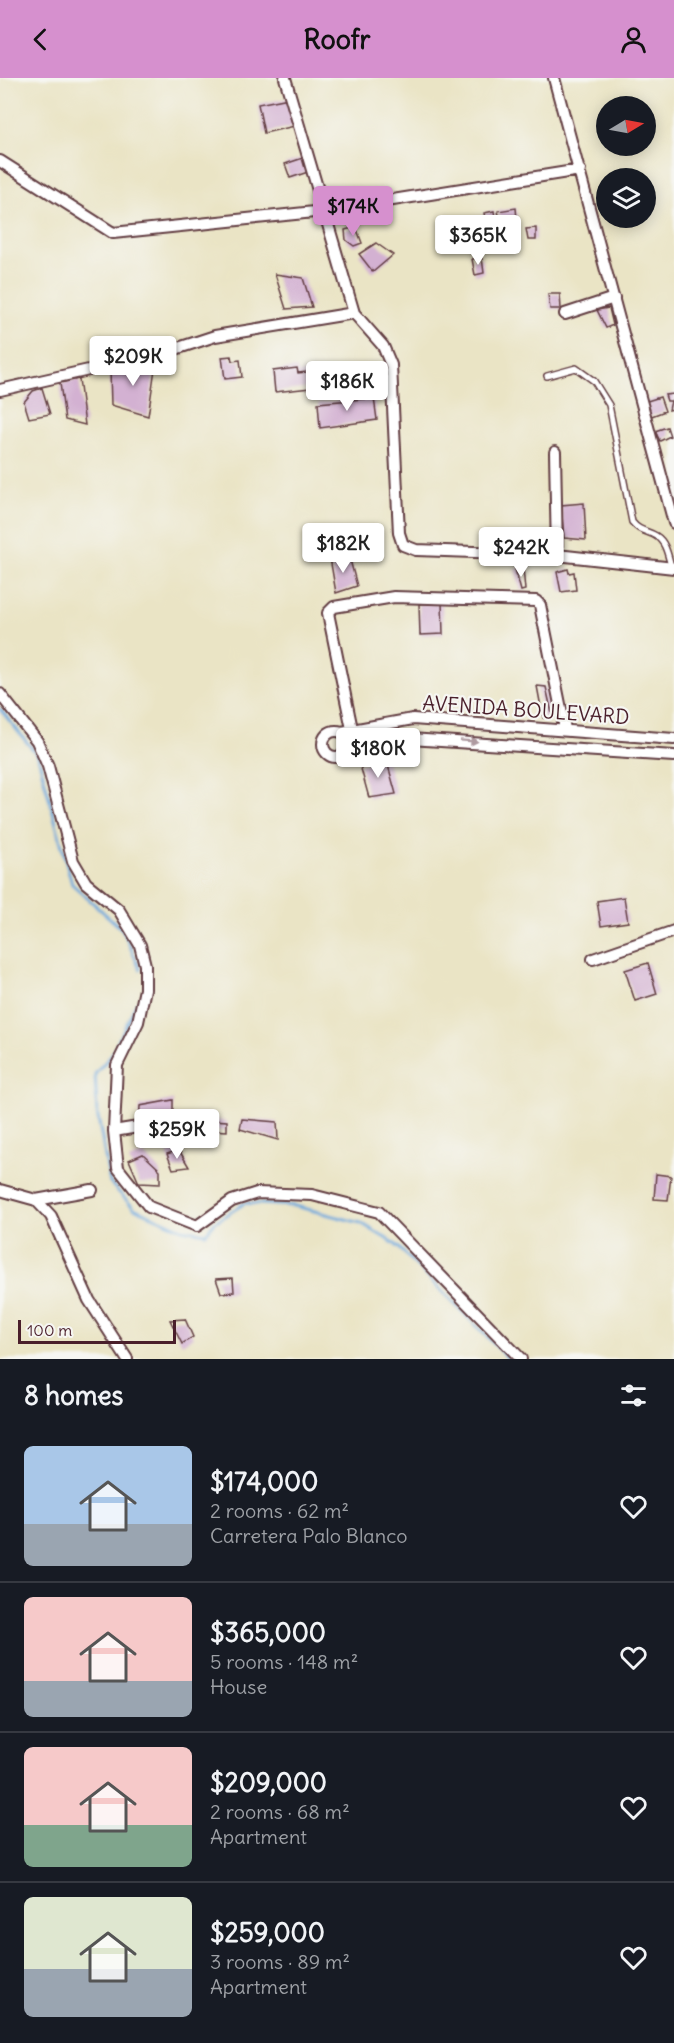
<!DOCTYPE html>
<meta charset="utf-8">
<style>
:root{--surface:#171b24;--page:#242831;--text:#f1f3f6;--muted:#9ea1a6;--line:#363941;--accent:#d690ce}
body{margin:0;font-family:Delius,sans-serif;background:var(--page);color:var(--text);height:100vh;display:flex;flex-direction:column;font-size:22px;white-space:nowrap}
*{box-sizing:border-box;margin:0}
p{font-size:20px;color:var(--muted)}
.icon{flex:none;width:33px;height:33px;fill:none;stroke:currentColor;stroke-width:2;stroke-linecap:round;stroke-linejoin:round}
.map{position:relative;height:1281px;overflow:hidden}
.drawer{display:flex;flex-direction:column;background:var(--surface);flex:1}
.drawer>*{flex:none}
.needle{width:39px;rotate:80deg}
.controls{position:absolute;left:596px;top:18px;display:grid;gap:12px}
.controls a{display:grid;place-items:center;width:60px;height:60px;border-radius:50%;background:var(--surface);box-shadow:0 3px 15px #0003;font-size:30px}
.scale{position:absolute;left:18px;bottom:15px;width:158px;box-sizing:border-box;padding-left:6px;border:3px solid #4a1f2b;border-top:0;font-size:16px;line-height:21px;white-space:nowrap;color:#4a1f2b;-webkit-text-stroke:4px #f6f6f2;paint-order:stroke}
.price{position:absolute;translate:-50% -51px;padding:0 14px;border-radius:6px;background:#fff;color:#222;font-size:20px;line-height:39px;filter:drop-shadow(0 2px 3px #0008)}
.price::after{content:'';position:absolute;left:50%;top:36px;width:18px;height:14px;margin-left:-9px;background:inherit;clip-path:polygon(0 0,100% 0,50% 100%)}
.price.on{background:var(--accent);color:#111}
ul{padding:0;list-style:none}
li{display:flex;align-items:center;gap:18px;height:150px;padding:0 24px}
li+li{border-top:2px solid var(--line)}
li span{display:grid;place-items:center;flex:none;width:168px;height:120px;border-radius:9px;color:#555}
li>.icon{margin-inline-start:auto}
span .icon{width:72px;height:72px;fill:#fffc;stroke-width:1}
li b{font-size:26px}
h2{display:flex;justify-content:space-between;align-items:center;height:72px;padding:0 24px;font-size:26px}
header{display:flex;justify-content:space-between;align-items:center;height:78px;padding:0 24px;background:var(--accent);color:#111;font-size:27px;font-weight:800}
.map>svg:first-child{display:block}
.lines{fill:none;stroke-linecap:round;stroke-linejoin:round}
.stream{stroke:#6ba7dc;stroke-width:3}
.building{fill:#d3b1d2}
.lane-casing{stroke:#623d42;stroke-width:8}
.street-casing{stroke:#623d42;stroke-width:14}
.lane{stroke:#fff;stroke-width:5}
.street{stroke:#fff;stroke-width:10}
.oneway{fill:#ae9aa0}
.labels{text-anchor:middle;stroke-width:4.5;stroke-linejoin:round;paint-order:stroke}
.street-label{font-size:20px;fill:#4a1f2b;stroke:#f6f6f2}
</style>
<header><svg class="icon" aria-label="back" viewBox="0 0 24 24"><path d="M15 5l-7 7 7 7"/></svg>Roofr<svg class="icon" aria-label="person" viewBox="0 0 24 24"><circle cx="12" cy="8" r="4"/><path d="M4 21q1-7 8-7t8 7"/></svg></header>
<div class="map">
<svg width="674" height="1281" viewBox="0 0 674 1281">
<rect width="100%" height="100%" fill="#f6f6f2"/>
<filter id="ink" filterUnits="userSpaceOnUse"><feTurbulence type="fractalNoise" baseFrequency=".0167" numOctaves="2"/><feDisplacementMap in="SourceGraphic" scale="12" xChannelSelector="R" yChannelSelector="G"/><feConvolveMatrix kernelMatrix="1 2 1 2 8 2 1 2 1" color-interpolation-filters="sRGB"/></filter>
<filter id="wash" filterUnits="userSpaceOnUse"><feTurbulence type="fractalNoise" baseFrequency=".008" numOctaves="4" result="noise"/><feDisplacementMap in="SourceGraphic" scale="24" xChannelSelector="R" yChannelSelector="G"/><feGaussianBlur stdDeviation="1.35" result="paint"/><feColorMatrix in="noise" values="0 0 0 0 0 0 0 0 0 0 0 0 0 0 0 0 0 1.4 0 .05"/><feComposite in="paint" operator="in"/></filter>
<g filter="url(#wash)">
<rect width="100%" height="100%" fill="#eae4c5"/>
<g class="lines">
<path class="stream" d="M0,631L38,678L72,806L123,852L140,891
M137,924L112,976L95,996L97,1034L110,1105L134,1130L182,1151L206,1155L215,1144L245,1125L295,1128L361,1145L395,1166L509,1281"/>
</g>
<g id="blocks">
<path class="building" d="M289,20L295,48L264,55L258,26Z
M303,80L308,94L290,100L285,86Z
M516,130L517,141L501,145L498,133Z
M494,133L496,145L487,147L484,135Z
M356,149L362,165L354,168L346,162L345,152Z
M536,150V162H528L526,151Z
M376,165L393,177L373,194L359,176Z
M482,180L484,195L475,197L472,181Z
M275,196L303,200L312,229L286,231Z
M548,216H560L561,231H550Z
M609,230L613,247L606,250L597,232Z
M231,278L232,283L240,282L242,299L225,301L222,279Z
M156,284L148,338L111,327L110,291Z
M297,290L298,295L326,292L328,308L275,314L273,293Z
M79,301L85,347L65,342L60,305Z
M42,310L50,336L29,340L24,324L33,313Z
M674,316V331L669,332L671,323H667L665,317Z
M660,319L665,333L649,339L644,324Z
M374,320L377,342L320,350L318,325Z
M667,349L670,358L660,363L655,353Z
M584,425L586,462L564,460L561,427Z
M349,478L357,508L336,515L330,480Z
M523,490L525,512L521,513L515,491Z
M568,491L569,495L574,494L576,512L561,514L557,494Z
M442,525L443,556L420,557L419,526Z
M537,608L546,609L553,640H543Z
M386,680L396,716L369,720L360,687Z
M624,819L628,844L601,848L597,823Z
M648,885L657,916L635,923L625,892Z
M173,1022V1038L139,1045L140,1028Z
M242,1041L277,1044L278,1062L240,1051Z
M213,1042L227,1043V1053L212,1052Z
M179,1072L189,1089L173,1091L167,1076Z
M143,1076L160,1092V1106L139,1105L129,1082Z
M656,1096L671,1098L668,1122L654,1121Z
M233,1200L234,1214L221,1215L216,1201Z
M185,1241L193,1259L182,1266L170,1242Z"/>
</g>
</g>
<g filter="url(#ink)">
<use href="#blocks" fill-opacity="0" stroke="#623d42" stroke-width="1.5"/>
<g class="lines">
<defs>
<path id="lane" d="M547,298L576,290L594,303L609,327L632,444C640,454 646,452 656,458C666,464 668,478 671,488"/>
<path id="street" d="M285,0L354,235L383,268L391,287L399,455L403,467L416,472L557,477L674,490
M554,0L674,445
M0,83L113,155L324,133L580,92
M565,236L614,220
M0,312L160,276L215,258L354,235
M555,374L557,477
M0,616L37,663L48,688L73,783L86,805L119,832L140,867L145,887V911L138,944L117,987L114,1053L118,1090L149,1129L197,1148L232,1123L257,1115L312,1117L379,1134L521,1281
M352,651L328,535L334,529L394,519L536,523L540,527L565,651
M323 666a13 13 0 1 1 26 0a13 13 0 1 1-26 0Z
M341,654L413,641L674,661
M349,671L410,661L674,678
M593,881L674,853
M114,1053L180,1042
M0,1112L36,1122L51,1138L89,1222L127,1281
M36,1122L92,1112"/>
</defs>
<use href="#lane" class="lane-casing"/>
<use href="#street" class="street-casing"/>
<use href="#lane" class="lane"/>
<use href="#street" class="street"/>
</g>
<defs><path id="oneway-solid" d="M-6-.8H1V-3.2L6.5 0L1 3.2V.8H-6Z" transform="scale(1.5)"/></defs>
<use class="oneway" href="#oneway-solid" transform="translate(469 663) rotate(4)"/>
</g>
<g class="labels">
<g class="street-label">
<text transform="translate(526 632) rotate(4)" y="7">AVENIDA BOULEVARD</text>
</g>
</g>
</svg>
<div class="controls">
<a><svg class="needle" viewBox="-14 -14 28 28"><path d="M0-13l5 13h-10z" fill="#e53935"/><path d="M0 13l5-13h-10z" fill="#9ea1a6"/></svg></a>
<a><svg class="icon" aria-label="layers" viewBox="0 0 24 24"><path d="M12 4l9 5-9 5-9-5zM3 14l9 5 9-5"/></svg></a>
</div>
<div class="scale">100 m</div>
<b class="price on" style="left:353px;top:159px">$174K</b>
<b class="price" style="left:478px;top:188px">$365K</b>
<b class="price" style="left:133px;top:309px">$209K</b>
<b class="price" style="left:347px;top:334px">$186K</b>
<b class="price" style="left:343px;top:496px">$182K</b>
<b class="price" style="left:521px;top:500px">$242K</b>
<b class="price" style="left:378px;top:701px">$180K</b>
<b class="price" style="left:177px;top:1082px">$259K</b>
</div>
<section class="drawer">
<h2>8 homes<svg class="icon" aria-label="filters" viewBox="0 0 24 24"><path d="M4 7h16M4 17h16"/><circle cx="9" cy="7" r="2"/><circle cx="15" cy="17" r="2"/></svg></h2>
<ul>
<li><span style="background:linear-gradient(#a9c7e8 65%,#9aa5b1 0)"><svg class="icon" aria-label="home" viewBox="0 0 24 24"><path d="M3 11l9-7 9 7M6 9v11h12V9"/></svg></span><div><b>$174,000</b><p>2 rooms · 62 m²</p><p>Carretera Palo Blanco</p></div><svg class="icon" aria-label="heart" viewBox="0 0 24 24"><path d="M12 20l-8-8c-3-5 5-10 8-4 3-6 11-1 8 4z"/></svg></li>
<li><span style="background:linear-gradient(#f6c9c9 70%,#9aa5b1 0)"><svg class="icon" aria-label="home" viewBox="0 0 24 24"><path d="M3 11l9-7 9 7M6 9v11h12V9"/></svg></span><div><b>$365,000</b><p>5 rooms · 148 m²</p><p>House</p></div><svg class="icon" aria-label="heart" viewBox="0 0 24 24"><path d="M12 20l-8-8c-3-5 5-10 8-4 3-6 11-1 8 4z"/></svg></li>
<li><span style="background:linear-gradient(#f6c9c9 65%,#7fa58c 0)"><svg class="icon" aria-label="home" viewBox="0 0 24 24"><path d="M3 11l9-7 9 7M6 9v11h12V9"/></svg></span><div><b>$209,000</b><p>2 rooms · 68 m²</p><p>Apartment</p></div><svg class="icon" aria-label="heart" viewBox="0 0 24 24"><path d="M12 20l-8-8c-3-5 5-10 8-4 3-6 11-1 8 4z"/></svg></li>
<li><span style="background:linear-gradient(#dfe7d0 60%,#9aa5b1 0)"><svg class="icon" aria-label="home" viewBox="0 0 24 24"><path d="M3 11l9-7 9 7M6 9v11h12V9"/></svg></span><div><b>$259,000</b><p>3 rooms · 89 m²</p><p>Apartment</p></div><svg class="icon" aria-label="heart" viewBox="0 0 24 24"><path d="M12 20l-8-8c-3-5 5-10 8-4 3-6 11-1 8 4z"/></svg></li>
</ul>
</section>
